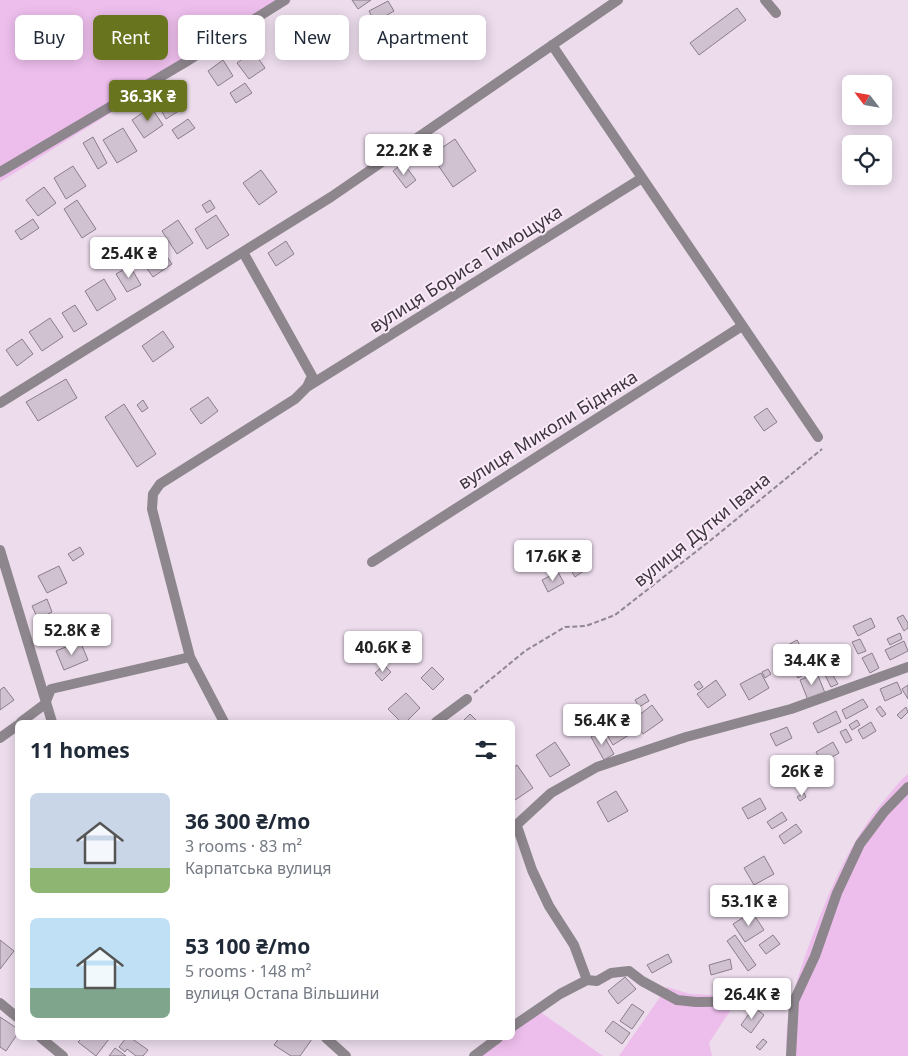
<!DOCTYPE html>
<meta charset="utf-8">
<style>
:root{--surface:#fff;--page:#f2f2f3;--text:#1f2937;--muted:#747a83;--accent:#69741f}
body{margin:0;font-family:"Noto Sans",sans-serif;background:var(--page);color:var(--text);height:100vh;display:flex;flex-direction:column;font-size:19px;white-space:nowrap}
*{box-sizing:border-box;margin:0}
p{font-size:16px;color:var(--muted)}
.icon{flex:none;width:28px;height:28px;fill:none;stroke:currentColor;stroke-width:2;stroke-linecap:round;stroke-linejoin:round}
.map{position:relative;flex:1;overflow:hidden}
.panel{position:absolute;left:15px;top:720px;width:500px;height:320px;display:flex;flex-direction:column;background:var(--surface);border-radius:8px;box-shadow:0 2px 12px #0003}
.panel>*{flex:none}
.banner{position:absolute;left:15px;top:15px;width:500px;height:45px;display:flex;gap:10px}
.needle{width:32px;rotate:301deg}
.fabs{position:absolute;left:842px;top:75px;display:grid;gap:10px}
.fabs a{display:grid;place-items:center;width:50px;height:50px;border-radius:8px;background:var(--surface);box-shadow:0 2px 12px #0003;font-size:25px}
.price{position:absolute;translate:-50% -42px;padding:0 11px;border-radius:5px;background:#fff;color:#222;font-size:16px;line-height:32px;filter:drop-shadow(0 1px 2px #0008)}
.price::after{content:'';position:absolute;left:50%;top:30px;width:15px;height:11px;margin-left:-8px;background:inherit;clip-path:polygon(0 0,100% 0,50% 100%)}
.price.active{background:var(--accent);color:#fff}
ul{padding:0;list-style:none}
li{display:flex;align-items:center;gap:15px;height:125px;padding:0 15px}
li span{display:grid;place-items:center;flex:none;width:140px;height:100px;border-radius:8px;color:#555}
li>.icon{margin-inline-start:auto}
span .icon{width:60px;height:60px;fill:#fffc;stroke-width:1}
li b{font-size:21px}
h2{display:flex;justify-content:space-between;align-items:center;height:60px;padding:0 15px;font-size:21px}
.chip{padding:0 18px;border-radius:8px;background:var(--surface);box-shadow:0 2px 12px #0003;font-size:18px;line-height:45px}
.chip.active{background:var(--accent);color:#fff}
.map>svg:first-child{display:block}
.green{fill:#edbeec}
.building{fill:#d1c2d1;stroke:#8b7d8b}
.lines{fill:none;stroke-linecap:round;stroke-linejoin:round}
.path{stroke:#918791;stroke-width:2;stroke-dasharray:5 2.5;stroke-linecap:butt}
.minor{stroke:#8d868d;stroke-width:10}
.labels{text-anchor:middle;stroke-width:4;stroke-linejoin:round;paint-order:stroke}
.street-label{font-size:18px;fill:#3d373d;stroke:#f9e9f9}
</style>
<div class="map">
<svg width="908" height="1056" viewBox="0 0 908 1056">
<rect width="100%" height="100%" fill="#ecdcec"/>
<path class="green" d="M0,0H292L0,182Z
M908,774V1056H787C783,1020 796,982 808,948C828,893 849,841 887,797C894,789 900,780 908,774Z
M667,987L690,994L740,996L709,1043L712,1056H619Z
M536,1009L603,1056H475L499,1038H512L513,1027Z"/>
<path class="building" d="M352,0H371L358,9Z
M388,1L394,11L375,22L369,11Z
M737,8L746,20L699,55L690,43Z
M253,51L265,68L249,79L237,63Z
M223,60L233,76L218,86L208,71Z
M245,83L252,93L236,103L230,93Z
M175,92L185,107L166,119L157,103Z
M151,107L163,125L144,138L132,120Z
M188,119L195,128L178,139L172,130Z
M123,128L137,151L117,163L103,140Z
M93,137L107,163L98,169L83,143Z
M455,139L476,171L453,187L431,155Z
M403,163L416,180L406,188L393,171Z
M73,166L86,186L66,199L54,178Z
M261,170L277,192L259,205L243,183Z
M44,187L56,203L38,216L26,200Z
M77,200L96,229L82,238L64,209Z
M210,200L215,208L207,213L202,205Z
M216,215L229,235L207,249L195,229Z
M33,219L39,228L21,240L15,231Z
M178,220L193,243L177,254L162,231Z
M286,241L294,254L276,266L268,253Z
M157,242L172,264L153,277L138,256Z
M130,266L141,285L127,292L116,274Z
M104,279L116,299L97,311L85,291Z
M75,305L87,324L74,332L62,313Z
M50,318L63,337L42,351L29,332Z
M163,331L174,347L153,362L142,346Z
M22,339L33,354L17,366L6,350Z
M66,379L77,398L38,421L26,402Z
M208,397L218,411L201,424L190,409Z
M143,400L148,408L142,412L137,405Z
M124,404L156,454L137,467L105,417Z
M767,408L777,422L764,431L754,417Z
M80,547L84,554L73,561L68,554Z
M573,552L585,570L575,577L564,558Z
M59,566L67,583L47,593L38,576Z
M558,572L564,583L548,592L542,580Z
M47,599L52,612L38,619L32,606Z
M903,615L908,623V628L904,631L897,618Z
M871,618L875,627L858,636L853,626Z
M57,629L60,637L44,642L42,635Z
M900,633L902,639L890,645L887,639Z
M860,639L866,651L858,654L852,642Z
M797,640L803,651L781,663L775,652Z
M80,641L88,660L64,670L56,651Z
M904,641L908,651L890,660L885,650Z
M842,649L848,659L827,670L822,660Z
M872,653L879,668L870,673L862,658Z
M384,665L391,672L382,681L375,673Z
M432,667L444,679L433,690L421,678Z
M800,668L805,674L798,678L794,671Z
M768,669L771,674L765,678L762,672Z
M831,672L838,684L831,687L825,675Z
M761,673L769,688L749,700L740,684Z
M817,673L825,693L808,700L800,680Z
M716,680L726,695L708,708L697,694Z
M699,681L703,687L698,690L694,685Z
M897,682L902,693L885,701L880,689Z
M908,685V699L902,689Z
M4,687L14,700L0,710V690Z
M406,693L420,708L406,722H401L388,709Z
M645,694L649,701L639,707L635,700Z
M863,699L868,707L846,719L842,710Z
M652,705L663,720L643,734L633,720Z
M880,706L886,714L882,717L876,709Z
M906,707L908,712L901,719L897,715Z
M836,711L841,722L818,733L813,723Z
M470,714L478,722H462Z
M619,720L629,735L613,745L604,730Z
M857,720L860,725L852,730L849,725Z
M871,722L876,731L863,739L858,730Z
M787,727L792,738L776,746L770,734Z
M846,729L852,740L846,743L840,732Z
M601,731L614,754L604,760L591,737Z
M555,742L570,765L550,777L536,755Z
M833,742L839,753L822,763L816,752Z
M517,765L533,788L512,802V769Z
M792,767L798,777L781,786L776,776Z
M616,791L628,811L608,822L597,802Z
M804,793L806,797L800,801L797,797Z
M760,798L766,809L748,819L742,808Z
M782,812L787,820L772,829L767,822Z
M796,824L802,832L784,844L779,836Z
M764,856L774,874L754,885L744,868Z
M752,912L764,930L745,942L733,924Z
M735,935L756,965L748,971L727,941Z
M773,935L780,944L766,954L759,945Z
M0,940L14,951L0,969Z
M668,954L672,962L652,973L647,965Z
M730,959L732,969L711,975L709,965Z
M625,977L636,989L618,1004L608,991Z
M632,1004L644,1012L632,1029L620,1021Z
M754,1007L764,1015L751,1033L741,1025Z
M0,1017L18,1029V1033L6,1051L0,1047Z
M613,1021L630,1033L622,1044L605,1031Z
M82,1038H107L109,1039L96,1056L78,1042Z
M126,1038H131L148,1050L143,1056H136L127,1049L125,1052L119,1047Z
M279,1038H309L312,1039L300,1056H291L274,1045Z
M763,1039L767,1042L760,1050L756,1047Z
M115,1048L126,1056H109Z"/>
<g class="lines">
<path class="path" d="M474,693L525,651L565,627L586,626L615,615L716,536L822,449"/>
<path class="minor" d="M765,0L776,13
M552,45L818,437
M0,172L184,63L285,0
M307,387L642,178
M0,403L331,197L618,0
M0,550L52,722
M372,562L742,326
M21,722L45,704L51,689L190,657
M224,722L190,657L152,509L153,494L160,484L295,399L307,387L312,376L243,252
M436,722L467,699
M0,738L18,725
M517,826L532,870L549,906L574,945L587,980
M512,829L551,793L597,767L686,737L791,709L908,667
M587,980L597,981L611,973L629,971L642,981L677,1000L696,1002L794,1001
M0,1003L18,1018
M512,1027L560,994L587,980
M41,1038L63,1056
M326,1038L346,1056
M474,1056L498,1038
M791,1056L794,1001L815,956L837,893L860,844L884,812L908,787"/>
</g>
<g class="labels">
<g class="street-label">
<text transform="translate(466 269) rotate(-32)" y="6">вулиця Бориса Тимощука</text>
<text transform="translate(548 430) rotate(-32)" y="6">вулиця Миколи Бідняка</text>
<text transform="translate(702 530) rotate(-39)" y="6">вулиця Дутки Івана</text>
</g>
</g>
</svg>
<div class="fabs">
<a><svg class="needle" viewBox="-14 -14 28 28"><path d="M0-13l5 13h-10z" fill="#e53935"/><path d="M0 13l5-13h-10z" fill="#747a83"/></svg></a>
<a><svg class="icon" aria-label="locate" viewBox="0 0 24 24"><circle cx="12" cy="12" r="6"/><path d="M12 2v4M12 18v4M2 12h4M18 12h4"/></svg></a>
</div>
<b class="price active" style="left:148px;top:122px">36.3K ₴</b>
<b class="price" style="left:404px;top:176px">22.2K ₴</b>
<b class="price" style="left:129px;top:279px">25.4K ₴</b>
<b class="price" style="left:553px;top:582px">17.6K ₴</b>
<b class="price" style="left:72px;top:656px">52.8K ₴</b>
<b class="price" style="left:383px;top:673px">40.6K ₴</b>
<b class="price" style="left:812px;top:686px">34.4K ₴</b>
<b class="price" style="left:602px;top:746px">56.4K ₴</b>
<b class="price" style="left:802px;top:797px">26K ₴</b>
<b class="price" style="left:749px;top:927px">53.1K ₴</b>
<b class="price" style="left:752px;top:1020px">26.4K ₴</b>
<div class="banner">
<a class="chip">Buy</a>
<a class="chip active">Rent</a>
<a class="chip">Filters</a>
<a class="chip">New</a>
<a class="chip">Apartment</a>
</div>
<section class="panel">
<h2>11 homes<svg class="icon" aria-label="filters" viewBox="0 0 24 24"><path d="M4 7h16M4 17h16"/><circle cx="9" cy="7" r="2"/><circle cx="15" cy="17" r="2"/></svg></h2>
<ul>
<li><span style="background:linear-gradient(#c9d6e8 75%,#8fb573 0)"><svg class="icon" aria-label="home" viewBox="0 0 24 24"><path d="M3 11l9-7 9 7M6 9v11h12V9"/></svg></span><div><b>36 300 ₴/mo</b><p>3 rooms · 83 m²</p><p>Карпатська вулиця</p></div></li>
<li><span style="background:linear-gradient(#bfe0f5 70%,#7fa58c 0)"><svg class="icon" aria-label="home" viewBox="0 0 24 24"><path d="M3 11l9-7 9 7M6 9v11h12V9"/></svg></span><div><b>53 100 ₴/mo</b><p>5 rooms · 148 m²</p><p>вулиця Остапа Вільшини</p></div></li>
</ul>
</section>
</div>
